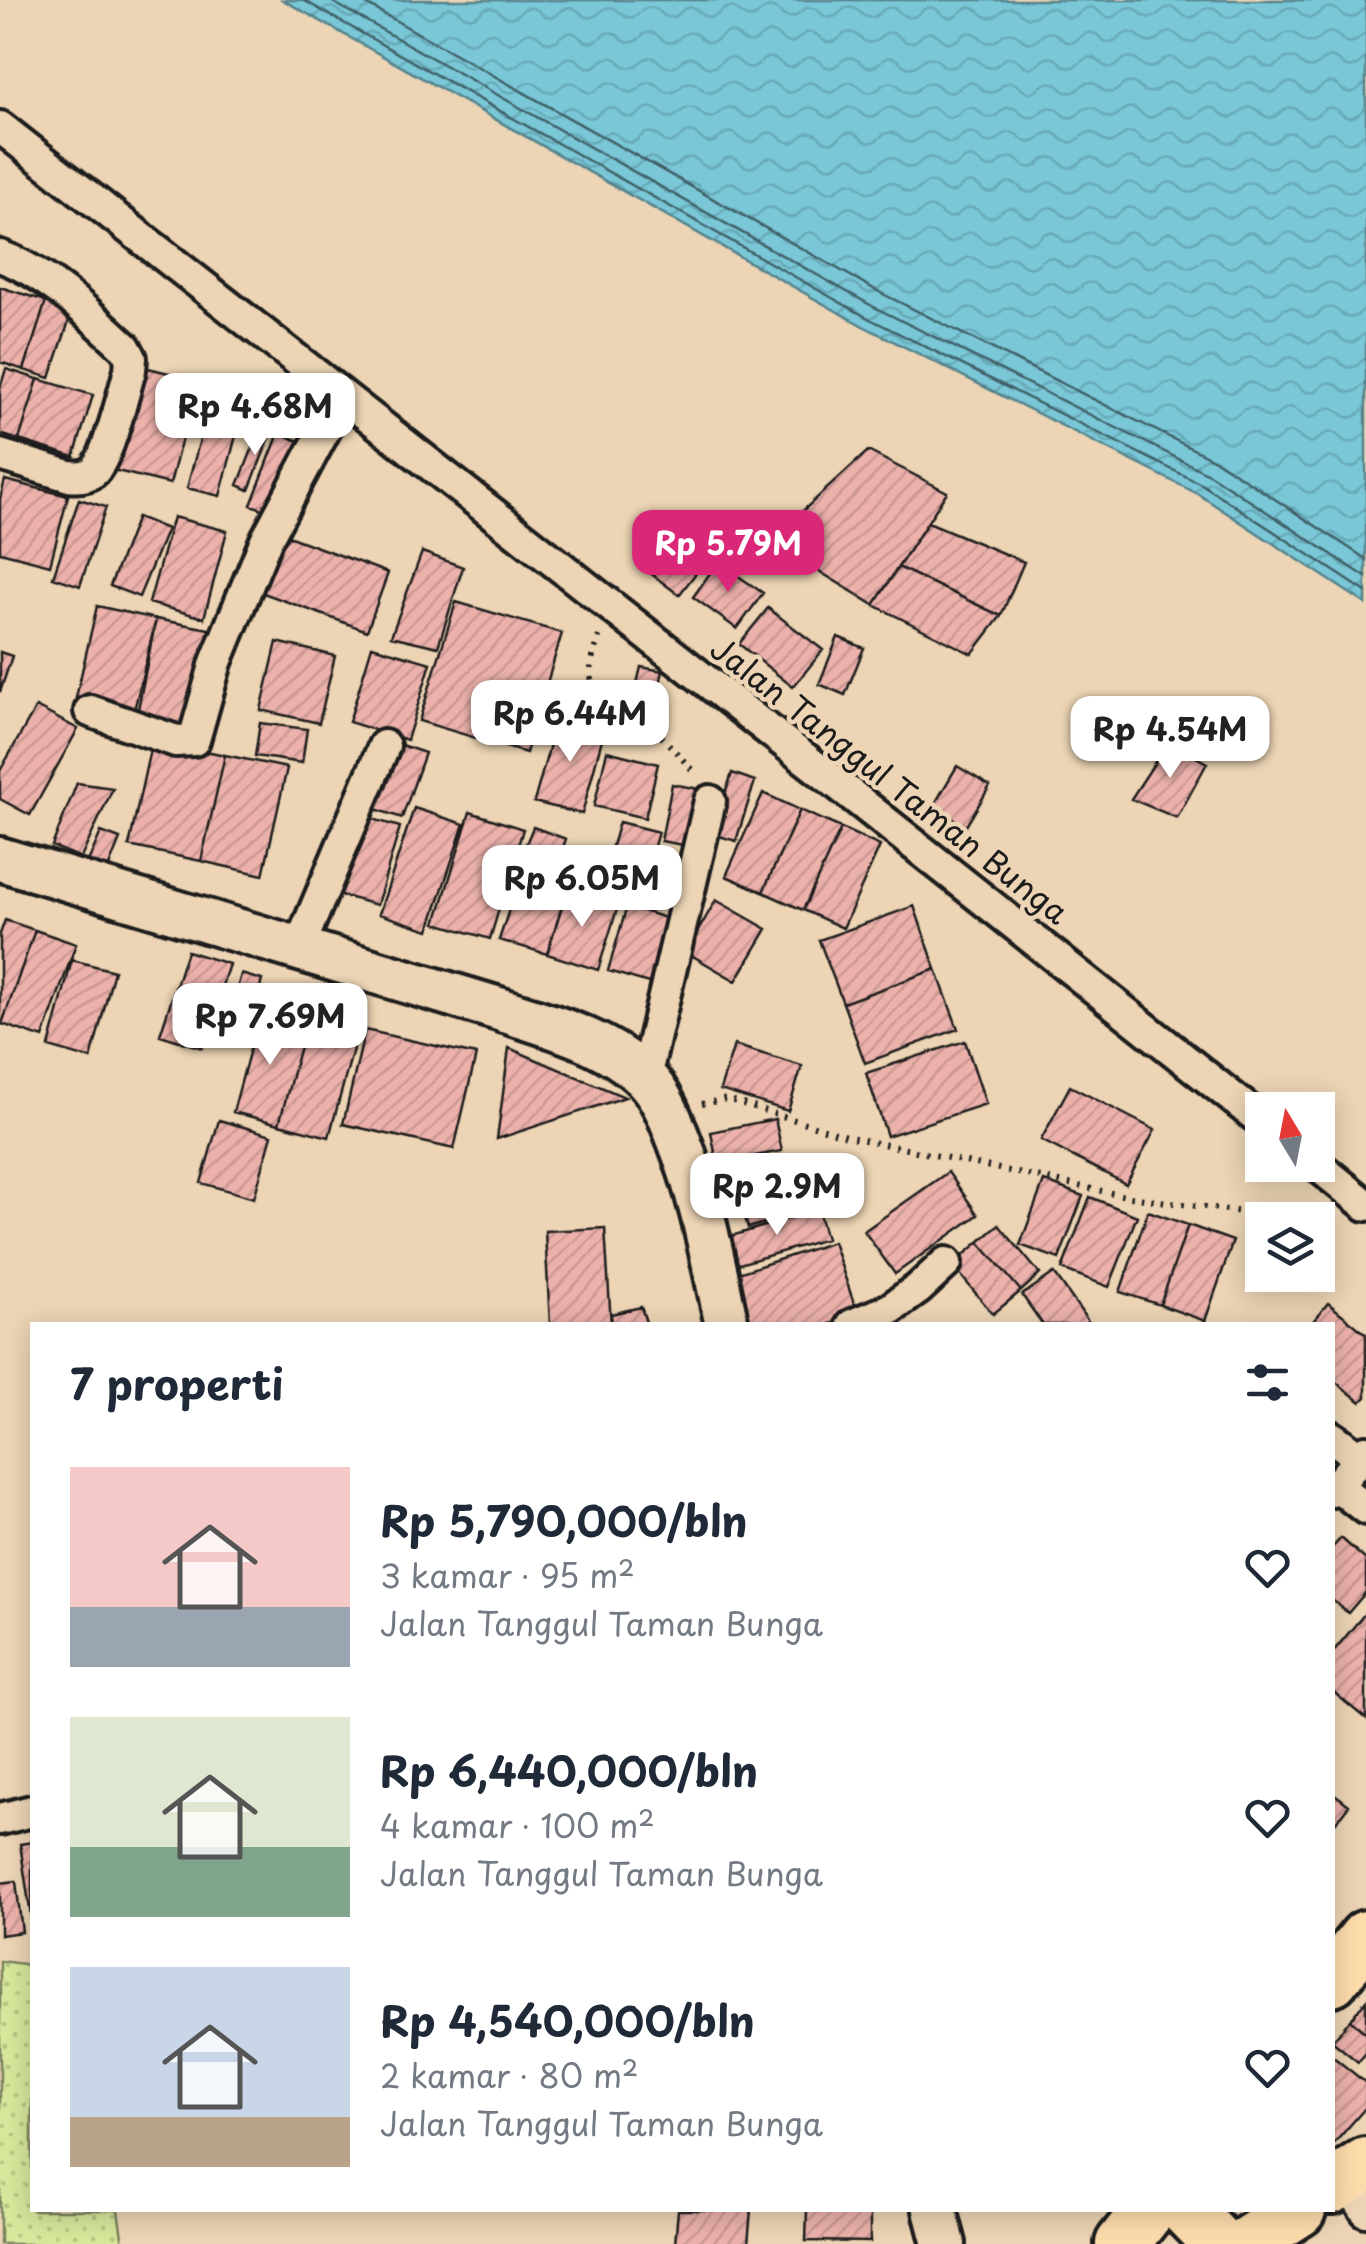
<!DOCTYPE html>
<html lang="id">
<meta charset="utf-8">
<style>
:root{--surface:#fff;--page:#f6f6f7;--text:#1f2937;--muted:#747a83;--accent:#db2777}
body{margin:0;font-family:"Playpen Sans",sans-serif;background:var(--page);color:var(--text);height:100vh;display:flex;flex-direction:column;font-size:38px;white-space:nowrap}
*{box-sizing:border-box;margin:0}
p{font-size:32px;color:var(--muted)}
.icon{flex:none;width:55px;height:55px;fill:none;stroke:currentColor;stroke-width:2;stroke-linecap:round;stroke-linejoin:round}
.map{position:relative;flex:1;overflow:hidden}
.details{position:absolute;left:30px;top:1322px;width:1305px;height:890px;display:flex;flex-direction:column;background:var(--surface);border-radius:0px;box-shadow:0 5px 25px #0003}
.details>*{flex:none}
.needle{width:65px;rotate:350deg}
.buttons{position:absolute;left:1245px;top:1092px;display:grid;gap:20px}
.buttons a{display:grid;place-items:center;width:90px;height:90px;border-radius:0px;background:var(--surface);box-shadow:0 5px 25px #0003;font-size:50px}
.price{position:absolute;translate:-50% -85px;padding:0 22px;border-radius:20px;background:#fff;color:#222;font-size:32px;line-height:65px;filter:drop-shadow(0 2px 5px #0008)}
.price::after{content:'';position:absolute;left:50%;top:60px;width:30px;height:22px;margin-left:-15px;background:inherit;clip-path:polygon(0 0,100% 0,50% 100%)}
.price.selected{background:var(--accent);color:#fff}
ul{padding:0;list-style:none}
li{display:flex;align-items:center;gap:30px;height:250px;padding:0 40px}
li span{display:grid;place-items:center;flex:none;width:280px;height:200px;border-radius:0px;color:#555}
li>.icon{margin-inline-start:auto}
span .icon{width:120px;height:120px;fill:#fffc;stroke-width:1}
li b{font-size:42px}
h2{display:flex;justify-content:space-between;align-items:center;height:120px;padding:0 40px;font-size:42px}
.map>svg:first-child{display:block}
.grass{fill:url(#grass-dots);stroke:#7a825c;stroke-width:2.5}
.water{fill:url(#water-waves);stroke:#54838c;stroke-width:2.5}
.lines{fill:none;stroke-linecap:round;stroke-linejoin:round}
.shore{stroke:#416067;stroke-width:2.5}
.building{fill:url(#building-hatch);stroke:#1c1c1c;stroke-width:2.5}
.street-casing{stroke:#1c1c1c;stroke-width:38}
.secondary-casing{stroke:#1c1c1c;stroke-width:50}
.highway-casing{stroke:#1c1c1c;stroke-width:60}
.path{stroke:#1c1c1c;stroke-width:6;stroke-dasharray:2.5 8;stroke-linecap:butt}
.street{stroke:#ecd4b4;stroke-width:30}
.secondary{stroke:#ecd4b4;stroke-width:42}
.highway{stroke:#fddcac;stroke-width:52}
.labels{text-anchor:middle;stroke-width:9;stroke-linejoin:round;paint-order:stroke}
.street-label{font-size:32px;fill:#1c1c1c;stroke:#ecd4b4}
</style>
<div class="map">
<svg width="1366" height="2244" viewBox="0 0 1366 2244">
<defs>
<pattern id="grass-dots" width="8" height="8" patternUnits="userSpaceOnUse" patternTransform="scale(2.5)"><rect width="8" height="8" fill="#d7e79b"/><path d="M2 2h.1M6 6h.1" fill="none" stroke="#b8c685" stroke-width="1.8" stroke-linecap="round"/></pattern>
<pattern id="water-waves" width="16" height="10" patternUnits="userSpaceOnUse" patternTransform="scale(2.5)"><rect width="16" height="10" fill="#79c7d7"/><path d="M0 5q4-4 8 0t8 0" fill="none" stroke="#68aab8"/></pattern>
<pattern id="building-hatch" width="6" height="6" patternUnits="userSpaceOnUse" patternTransform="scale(2.5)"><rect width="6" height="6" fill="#ecb1ab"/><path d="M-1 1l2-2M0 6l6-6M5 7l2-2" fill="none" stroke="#ca9893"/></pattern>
</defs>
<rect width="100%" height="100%" fill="#ecd4b4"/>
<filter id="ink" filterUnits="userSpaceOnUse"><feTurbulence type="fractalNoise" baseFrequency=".01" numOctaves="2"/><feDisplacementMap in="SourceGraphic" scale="20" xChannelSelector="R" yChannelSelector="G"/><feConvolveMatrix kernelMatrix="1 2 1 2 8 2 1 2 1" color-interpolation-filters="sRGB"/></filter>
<g filter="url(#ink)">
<path class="grass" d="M0,1961L32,1965V2210H118L123,2244H0Z"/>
<path class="water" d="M283,0H1366V604L1198,494L863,326Z"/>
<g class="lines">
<path class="shore" d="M303,0L868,318L1203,485L1366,592
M329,0L874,307L1209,474L1366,577
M359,0L881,293L1217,461L1366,559"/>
</g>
<path class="building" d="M0,287L46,301L24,370L0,362Z
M46,301L73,309L50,378L24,370Z
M140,366L197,380L170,484L113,470Z
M6,369L38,379L19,440L0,434V388Z
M38,379L93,395L74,457L19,440Z
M209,405L242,413L220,496L187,488Z
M261,427L272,431L249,490L238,485Z
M279,433L304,443L277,514L251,505Z
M868,451L947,492L874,605L770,541Z
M5,480L68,496L50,565L0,552V499Z
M79,499L106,507L80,586L53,577Z
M137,517L167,529L139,597L110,586Z
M173,517L227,531L204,618L149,603Z
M678,517L717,546L679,595L641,566Z
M928,522L1024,562L1001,616L898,567Z
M277,532L388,573L367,631L255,590Z
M422,552L463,567L438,647L391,636Z
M718,562L763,593L737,629L693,597Z
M898,567L1001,616L972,654L874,605Z
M456,602L562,633L526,753L419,721Z
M97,606L156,619L133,715L75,702Z
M768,608L823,650L793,687L739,644Z
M156,619L209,629L190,729L136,719Z
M838,637L864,648L845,695L819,684Z
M277,642L335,656L319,723L261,710Z
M372,646L431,663L407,740L349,722Z
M0,652L12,656L0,692Z
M641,667L663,671L653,713L631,708Z
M36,707L78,729L30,815L0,799V771Z
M558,716L605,728L582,814L534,802Z
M260,723L307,729L302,763L255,756Z
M152,740L225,755L201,861L129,846Z
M389,741L425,753L402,818L366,806Z
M1168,742L1207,763L1177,818L1131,799Z
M607,751L658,764L645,818L594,806Z
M225,755L287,768L263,875L201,861Z
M957,766L990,786L966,826L933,807Z
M732,773L755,781L736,841L712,834Z
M77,783L113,788L81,858L52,846Z
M672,784L699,789L688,846L661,841Z
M763,793L800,810L763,892L726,876Z
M414,808L464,824L429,930L379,914Z
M800,810L841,828L803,910L763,892Z
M470,812L523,829L490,939L436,923Z
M359,815L400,827L377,905L336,894Z
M619,822L658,832L641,891L602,880Z
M533,827L566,839L551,881L516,868Z
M841,828L880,846L843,928L803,910Z
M101,832L120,839L104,879L84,871Z
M520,876L567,890L547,954L499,940Z
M567,890L618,906L598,970L547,954Z
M716,900L767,929L736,981L686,952Z
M627,906L672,920L652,984L608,971Z
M914,906L936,969L843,1003L819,940Z
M5,920L35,930L2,1024L0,1023V934Z
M35,930L76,944L43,1038L2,1024Z
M187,951L229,964L202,1048L160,1035Z
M72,960L114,971L91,1059L49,1047Z
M936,969L958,1029L865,1063L843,1003Z
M241,974L262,980L249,1031L227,1026Z
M260,1012L306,1024L279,1124L233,1112Z
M306,1024L356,1038L329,1137L279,1124Z
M365,1030L476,1055L454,1149L343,1124Z
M965,1041L986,1104L887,1136L866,1073Z
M734,1045L802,1066L788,1111L720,1090Z
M509,1048L625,1097L497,1139Z
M1070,1086L1155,1130L1126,1184L1041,1140Z
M775,1119L782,1151L717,1163L711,1132Z
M219,1120L272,1135L254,1198L201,1183Z
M948,1172L978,1215L895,1274L864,1231Z
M792,1181L801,1212L748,1228L739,1196Z
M1044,1181L1083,1196L1059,1259L1020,1245Z
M1090,1197L1137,1216L1109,1287L1062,1269Z
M818,1210L826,1239L736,1265L728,1237Z
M1148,1211L1188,1225L1160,1305L1120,1292Z
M999,1225L1040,1274L1021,1291L979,1242Z
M1188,1225L1233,1241L1205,1321L1160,1305Z
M605,1228L611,1325H550L545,1231Z
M833,1242L858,1315L827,1325H739L723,1278Z
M979,1242L1021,1291L993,1314L952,1265Z
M1054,1273L1088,1321L1083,1325H1043L1022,1295Z
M1328,1303L1366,1334V1397L1361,1402L1332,1379V1325H1310Z
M641,1307L647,1325H612L611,1314Z
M1341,1538L1366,1560V1592L1348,1613L1332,1600V1548Z
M1366,1612V1719L1332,1691V1653Z
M1332,1792L1349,1805L1332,1827Z
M32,1842V1923L20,1844Z
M16,1881L22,1932L0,1935V1883Z
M1366,2000V2033L1350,2020Z
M1350,2020L1366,2033V2053L1358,2062L1332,2041Z
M1332,2056L1366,2083V2107L1332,2146Z
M678,2210H751L748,2244H675Z
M807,2210H870V2242L806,2241Z"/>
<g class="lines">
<defs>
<path id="street" d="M0,127L854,797L1262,1121
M0,256C49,274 87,312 125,347L131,358L130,370C124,391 108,459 93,472C86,477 78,477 69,476L0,455
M90,711L176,741L194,740L216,662L266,540L342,397
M298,950L384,746
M645,1078L710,801
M1317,1165L1366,1205
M852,1325L890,1309L918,1289L946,1263
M1332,1437L1360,1458
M1337,1486L1366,1509
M1332,1491L1366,1451
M0,1819L32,1811
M1345,2178L1366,2211"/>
<path id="secondary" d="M0,859L499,1009C548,1025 607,1040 645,1078C661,1094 670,1117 678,1138C702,1198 713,1262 727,1325
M935,2210L944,2244"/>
<path id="highway" d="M1332,1979L1366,1937
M1332,2187L1366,2164
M1186,2210L1219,2244
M1122,2244L1149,2210
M1246,2244L1299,2210"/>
</defs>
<use href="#street" class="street-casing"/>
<use href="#secondary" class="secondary-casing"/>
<use href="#highway" class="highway-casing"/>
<path class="path" d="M599,636C595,650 587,669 593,684C600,700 624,706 638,716C660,732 677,754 696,774
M702,1104L727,1099L850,1137L1130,1197L1272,1216L1331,1220"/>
<use href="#street" class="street"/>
<use href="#secondary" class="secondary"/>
<use href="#highway" class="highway"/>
</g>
</g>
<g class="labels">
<g class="street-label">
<text transform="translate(889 781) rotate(38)" y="11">Jalan Tanggul Taman Bunga</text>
</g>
</g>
</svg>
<div class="buttons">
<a><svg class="needle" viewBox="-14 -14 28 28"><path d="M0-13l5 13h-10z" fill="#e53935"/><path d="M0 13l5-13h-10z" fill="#747a83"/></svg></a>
<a><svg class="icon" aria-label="layers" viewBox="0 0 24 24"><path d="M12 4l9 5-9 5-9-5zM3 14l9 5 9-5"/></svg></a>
</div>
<b class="price" style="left:255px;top:458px">Rp 4.68M</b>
<b class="price selected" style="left:728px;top:595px">Rp 5.79M</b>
<b class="price" style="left:570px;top:765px">Rp 6.44M</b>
<b class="price" style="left:1170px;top:781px">Rp 4.54M</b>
<b class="price" style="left:582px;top:930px">Rp 6.05M</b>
<b class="price" style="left:270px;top:1068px">Rp 7.69M</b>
<b class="price" style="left:777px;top:1238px">Rp 2.9M</b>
<section class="details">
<h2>7 properti<svg class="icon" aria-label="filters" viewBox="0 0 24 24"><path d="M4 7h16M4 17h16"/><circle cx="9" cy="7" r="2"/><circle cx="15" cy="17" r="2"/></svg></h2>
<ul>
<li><span style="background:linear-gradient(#f6c9c9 70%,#9aa5b1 0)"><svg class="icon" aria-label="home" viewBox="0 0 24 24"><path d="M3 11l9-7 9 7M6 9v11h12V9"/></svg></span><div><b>Rp 5,790,000/bln</b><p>3 kamar · 95 m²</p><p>Jalan Tanggul Taman Bunga</p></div><svg class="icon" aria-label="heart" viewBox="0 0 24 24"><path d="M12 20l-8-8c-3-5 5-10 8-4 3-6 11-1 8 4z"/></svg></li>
<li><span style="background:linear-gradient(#dfe7d0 65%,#7fa58c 0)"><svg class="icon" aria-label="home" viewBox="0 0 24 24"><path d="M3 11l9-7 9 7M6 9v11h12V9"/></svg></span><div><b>Rp 6,440,000/bln</b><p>4 kamar · 100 m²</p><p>Jalan Tanggul Taman Bunga</p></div><svg class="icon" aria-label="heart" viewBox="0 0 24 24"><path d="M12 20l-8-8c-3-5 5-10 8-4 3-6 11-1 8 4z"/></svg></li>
<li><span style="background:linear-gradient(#c9d6e8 75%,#b9a48a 0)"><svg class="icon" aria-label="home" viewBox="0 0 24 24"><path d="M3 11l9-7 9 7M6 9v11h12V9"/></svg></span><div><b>Rp 4,540,000/bln</b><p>2 kamar · 80 m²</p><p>Jalan Tanggul Taman Bunga</p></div><svg class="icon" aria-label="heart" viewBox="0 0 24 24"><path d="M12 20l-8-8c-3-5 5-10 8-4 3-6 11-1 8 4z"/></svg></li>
</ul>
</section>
</div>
